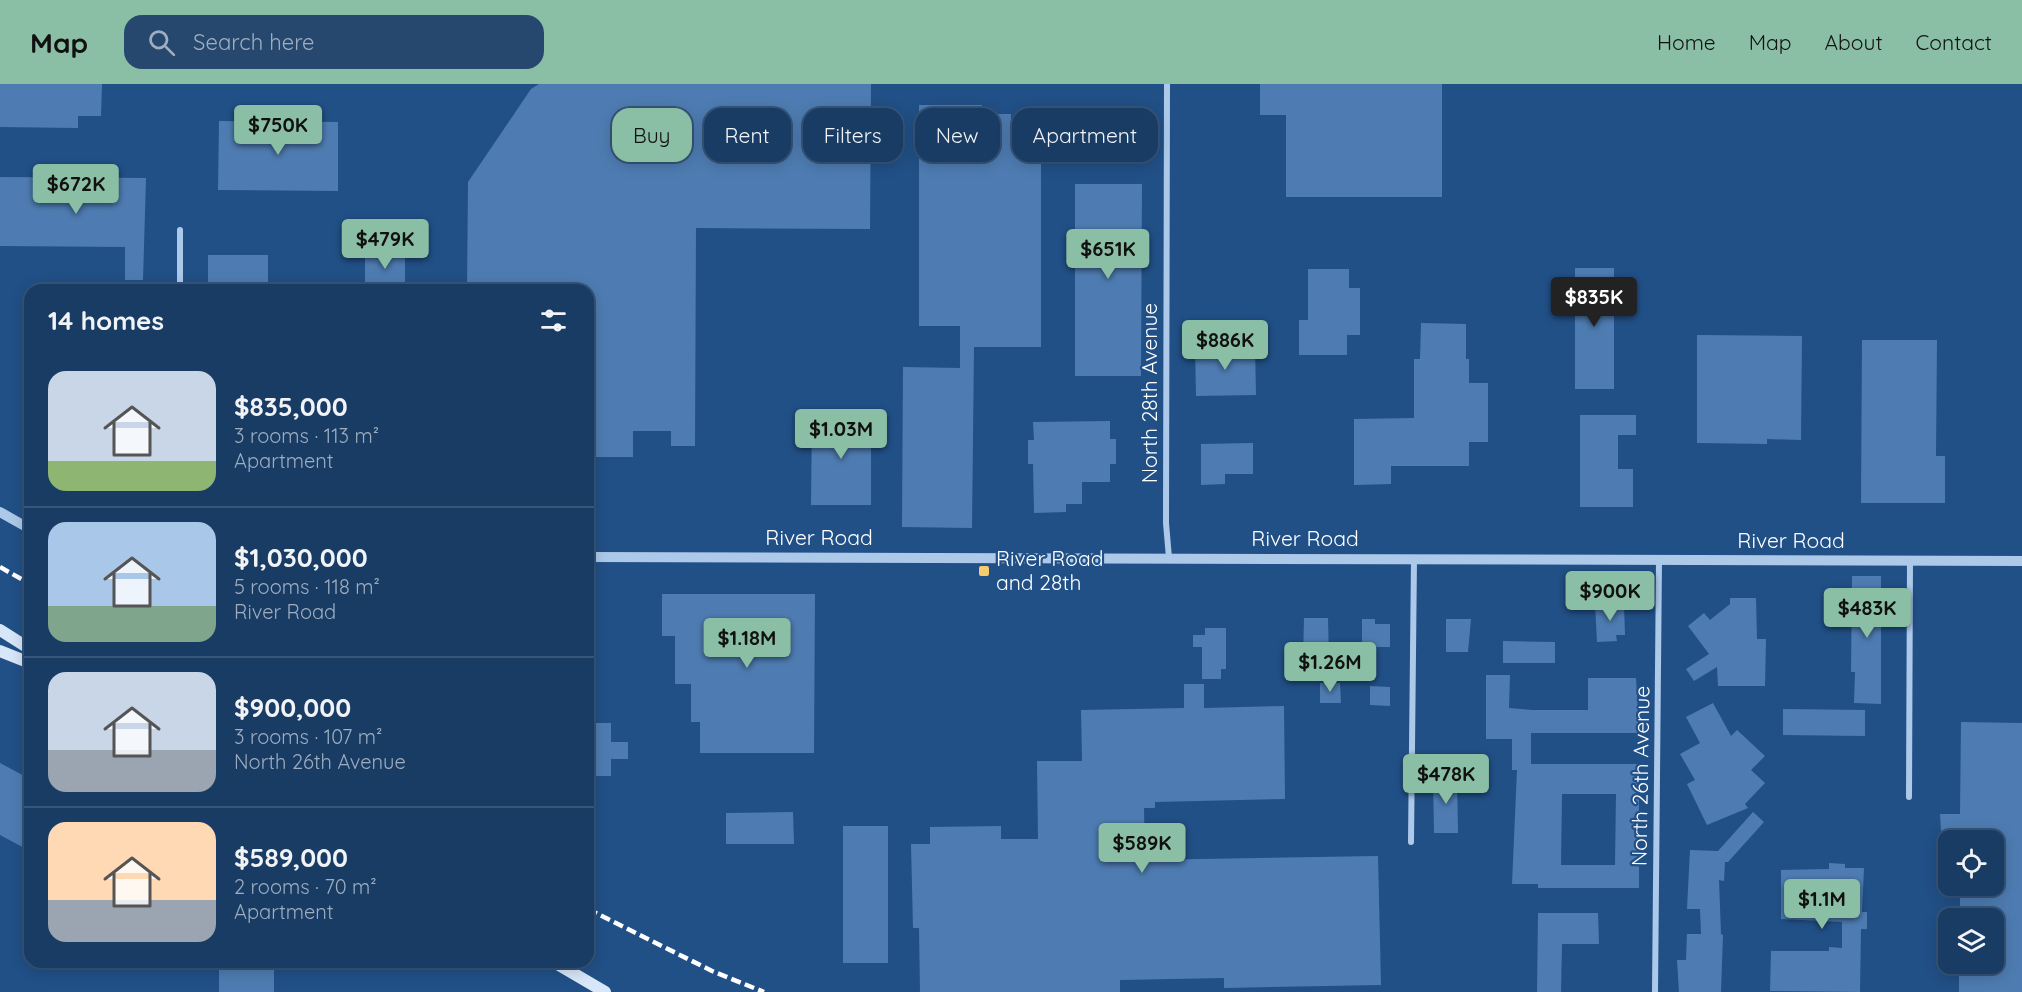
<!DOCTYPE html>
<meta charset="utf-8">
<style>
:root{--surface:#193c65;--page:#26476e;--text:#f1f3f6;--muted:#9fadbf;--line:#375679;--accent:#8abfa5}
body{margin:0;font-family:Quicksand,sans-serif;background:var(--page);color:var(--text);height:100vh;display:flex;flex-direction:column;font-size:22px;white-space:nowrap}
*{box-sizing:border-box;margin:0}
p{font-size:20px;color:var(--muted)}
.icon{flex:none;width:33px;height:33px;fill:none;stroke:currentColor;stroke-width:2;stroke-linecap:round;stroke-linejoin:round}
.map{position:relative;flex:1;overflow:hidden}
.sheet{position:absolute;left:24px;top:200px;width:570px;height:684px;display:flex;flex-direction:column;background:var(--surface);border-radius:18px;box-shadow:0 3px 15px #0003,0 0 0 2px var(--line)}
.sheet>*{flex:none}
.hud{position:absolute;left:612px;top:24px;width:570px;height:54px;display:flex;gap:12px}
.fabs{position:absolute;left:1938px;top:746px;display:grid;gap:12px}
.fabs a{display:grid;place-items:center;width:66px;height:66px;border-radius:12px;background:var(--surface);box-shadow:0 3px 15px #0003,0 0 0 2px var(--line);font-size:30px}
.price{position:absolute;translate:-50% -51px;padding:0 14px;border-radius:6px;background:var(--accent);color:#111;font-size:20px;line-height:39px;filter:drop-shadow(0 2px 3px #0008)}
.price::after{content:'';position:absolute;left:50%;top:36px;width:18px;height:14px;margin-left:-9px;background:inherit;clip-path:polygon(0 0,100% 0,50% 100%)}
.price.selected{background:#222;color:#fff}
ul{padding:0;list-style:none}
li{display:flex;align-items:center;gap:18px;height:150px;padding:0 24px}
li+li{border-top:2px solid var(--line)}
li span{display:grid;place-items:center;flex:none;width:168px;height:120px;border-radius:18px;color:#555}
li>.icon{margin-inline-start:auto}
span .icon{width:72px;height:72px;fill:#fffc;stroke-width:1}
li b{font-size:26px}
h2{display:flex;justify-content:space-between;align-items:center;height:72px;padding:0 24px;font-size:26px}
.tag{padding:0 21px;border-radius:18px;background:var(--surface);box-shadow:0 3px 15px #0003,0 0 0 2px var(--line);font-size:21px;line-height:54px}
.tag.selected{background:var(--accent);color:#111}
header{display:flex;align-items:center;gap:36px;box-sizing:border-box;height:84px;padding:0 30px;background:var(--accent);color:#111}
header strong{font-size:28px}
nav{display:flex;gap:33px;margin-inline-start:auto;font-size:21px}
.search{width:420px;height:54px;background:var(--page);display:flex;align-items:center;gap:15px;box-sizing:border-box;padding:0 21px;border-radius:18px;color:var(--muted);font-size:22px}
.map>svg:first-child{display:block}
.building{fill:#4e7cb2;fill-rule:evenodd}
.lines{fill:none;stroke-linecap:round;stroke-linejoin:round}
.minor{stroke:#acc9ea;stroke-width:6}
.tertiary{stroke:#acc9ea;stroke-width:10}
.secondary{stroke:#d7e6f8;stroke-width:12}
.rail{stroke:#fff;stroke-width:4.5;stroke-dasharray:10 4.5;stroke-linecap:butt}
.poi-dot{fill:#f6cb6e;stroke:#215087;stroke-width:2}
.labels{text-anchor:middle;stroke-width:4.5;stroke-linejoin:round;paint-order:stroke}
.street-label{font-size:21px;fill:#fff;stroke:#215087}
.poi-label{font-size:21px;fill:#fff;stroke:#215087;text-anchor:start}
</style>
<header>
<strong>Map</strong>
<div class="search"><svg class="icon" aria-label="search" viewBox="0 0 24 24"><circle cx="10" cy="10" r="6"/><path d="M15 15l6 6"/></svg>Search here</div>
<nav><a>Home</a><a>Map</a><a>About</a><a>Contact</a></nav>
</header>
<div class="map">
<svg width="2022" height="908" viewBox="0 0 2022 908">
<rect width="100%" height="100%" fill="#215087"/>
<path class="building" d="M0,0H102L101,32H78V44L0,43Z
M539,0H871L870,145L696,144L695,362H671V347H633V373H589L588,206H467L468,98L531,5Z
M1260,0H1442V113H1286V31H1260Z
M919,21H982V30H1011V51H1041V263H974L972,444L902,443L903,283L960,284V242H919Z
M219,37L338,38V107L218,106Z
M0,93L146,94L143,196H125V163L0,162Z
M1075,100H1142L1141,292H1075Z
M365,166H405V206H365Z
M208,171H268V206H208Z
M1575,184H1614V305H1575Z
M1308,185H1349V204H1360V251H1347V271H1299V236H1308Z
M1421,239L1466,240V275H1469V299H1488V358H1469V382H1391V400L1354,401V335L1414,334V275H1420Z
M1697,251L1802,252L1801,356L1767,355V360L1697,359Z
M1862,256H1937L1936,372H1945V419H1861Z
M1195,262H1255L1256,311L1196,312Z
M812,330L871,331V421H811Z
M1580,331H1636V351H1618V385H1633V423H1580Z
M1110,337V355H1116V380H1110V398H1082V420H1066V428L1034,429L1033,380H1028V356H1034L1033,338Z
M1253,359V390H1225V400L1201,401V360Z
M1852,492H1881V620L1854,619L1855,588H1851Z
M662,510H815L814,669H700V638H691V600H675V552H662Z
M1730,514H1756L1757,555H1766L1765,602H1718L1717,583L1694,597L1686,585L1709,570L1688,542L1704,529L1710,536L1730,520Z
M1595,520H1624L1625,551H1616L1617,557L1597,558Z
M1304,534H1328L1329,577L1303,576Z
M1362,535H1375V540H1390V563H1362Z
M1446,535H1471L1468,568H1446Z
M1205,544H1226V585H1221V595H1202V563H1193V551H1205Z
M1503,557L1555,558V579H1503Z
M1486,591H1510L1509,624L1532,626H1588V594H1636L1639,649H1531V680H1639V804H1538V800H1512L1517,686H1512V655H1486ZM1562,710H1616L1615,781H1561Z
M1320,599H1340L1341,619H1320Z
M1184,600H1204V624L1284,622L1285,715L1155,718V724H1144L1145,776L1378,772L1381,901L1224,904V894L1120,896V908H920L919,844H913L911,760H930V743L1001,742V755H1038L1037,677H1082L1081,626L1184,624Z
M1370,602L1390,603V622L1370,621Z
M1713,619L1731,652L1737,646L1765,672L1751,686L1765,699L1745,720L1748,724L1707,741L1687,700L1695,696L1680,670L1700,659L1686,633Z
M1783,625L1865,626V652L1783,651Z
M1961,638L2022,639V908H1959V879H1994V834H1960V801H1994V756H1960V748H1941L1940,730H1960Z
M588,639H611V658H628V675H611V692H588Z
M0,679L30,695V767L0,751Z
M1433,693H1457L1458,749H1434Z
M793,728L794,760H726V729Z
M1753,728L1764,738L1728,778H1725L1724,797L1719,796L1721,850L1723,851L1721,908H1679L1677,876H1686L1687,850H1701L1700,825H1687L1690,766L1718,767Z
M843,742H888V879H843Z
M1829,779L1845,780V784H1864L1862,828H1867V845H1861L1860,908L1770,907L1771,867H1829V863L1842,864V838L1781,835V786L1829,785Z
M1538,829H1598L1599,860H1562L1561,908H1537Z
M219,878H274V908H219Z"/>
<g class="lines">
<path class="minor" d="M1167,0L1166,439L1169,474
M180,206V146
M1909,713L1910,476
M1411,758L1414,475
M1655,908L1659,476"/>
<path class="tertiary" d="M0,428L30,445
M588,473L2022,477"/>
<path class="secondary" d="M0,546L30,565
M0,567L30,579
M554,878L605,908"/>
<path class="rail" d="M0,483L30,500
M588,825L712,887L764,908"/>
</g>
<rect class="poi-dot" x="978" y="481" width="12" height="12" rx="3"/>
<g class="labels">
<g class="street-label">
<text transform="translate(1150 309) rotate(-90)" y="7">North 28th Avenue</text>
<text x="819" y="461">River Road</text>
<text x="1305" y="462">River Road</text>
<text x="1791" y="464">River Road</text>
<text transform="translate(1641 692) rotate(-89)" y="7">North 26th Avenue</text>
</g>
<g class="poi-label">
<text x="996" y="482">River Road<tspan x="996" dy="24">and 28th</tspan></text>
</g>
</g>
</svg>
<div class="fabs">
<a><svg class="icon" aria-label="locate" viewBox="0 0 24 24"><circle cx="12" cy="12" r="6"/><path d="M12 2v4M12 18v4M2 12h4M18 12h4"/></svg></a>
<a><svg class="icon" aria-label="layers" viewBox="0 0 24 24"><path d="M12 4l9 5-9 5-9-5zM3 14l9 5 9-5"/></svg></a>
</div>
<b class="price" style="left:278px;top:72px">$750K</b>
<b class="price" style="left:76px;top:131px">$672K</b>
<b class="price" style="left:385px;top:186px">$479K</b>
<b class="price" style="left:1108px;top:196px">$651K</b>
<b class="price selected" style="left:1594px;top:244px">$835K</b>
<b class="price" style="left:1225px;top:287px">$886K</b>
<b class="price" style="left:841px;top:376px">$1.03M</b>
<b class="price" style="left:1610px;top:538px">$900K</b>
<b class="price" style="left:1867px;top:555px">$483K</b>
<b class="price" style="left:747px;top:585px">$1.18M</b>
<b class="price" style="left:1330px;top:609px">$1.26M</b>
<b class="price" style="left:1446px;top:721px">$478K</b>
<b class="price" style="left:1142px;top:790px">$589K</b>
<b class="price" style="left:1822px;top:846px">$1.1M</b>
<div class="hud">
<a class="tag selected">Buy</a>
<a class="tag">Rent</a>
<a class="tag">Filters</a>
<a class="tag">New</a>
<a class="tag">Apartment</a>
</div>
<section class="sheet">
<h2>14 homes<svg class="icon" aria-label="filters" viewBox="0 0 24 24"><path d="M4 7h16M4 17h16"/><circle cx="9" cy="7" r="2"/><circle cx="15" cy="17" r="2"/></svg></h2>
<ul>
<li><span style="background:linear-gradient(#c9d6e8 75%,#8fb573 0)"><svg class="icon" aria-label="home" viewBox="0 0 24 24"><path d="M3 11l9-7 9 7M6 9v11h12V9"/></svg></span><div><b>$835,000</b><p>3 rooms · 113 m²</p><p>Apartment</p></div></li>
<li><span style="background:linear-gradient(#a9c7e8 70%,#7fa58c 0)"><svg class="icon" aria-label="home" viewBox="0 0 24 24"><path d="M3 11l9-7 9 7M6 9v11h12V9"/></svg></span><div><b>$1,030,000</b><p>5 rooms · 118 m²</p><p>River Road</p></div></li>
<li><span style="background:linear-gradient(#c9d6e8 65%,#9aa5b1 0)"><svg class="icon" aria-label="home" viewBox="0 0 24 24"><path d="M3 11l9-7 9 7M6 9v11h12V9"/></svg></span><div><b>$900,000</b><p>3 rooms · 107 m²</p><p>North 26th Avenue</p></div></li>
<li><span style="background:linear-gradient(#ffd9b3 65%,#9aa5b1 0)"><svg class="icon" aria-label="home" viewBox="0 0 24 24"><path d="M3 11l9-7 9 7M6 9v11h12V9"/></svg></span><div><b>$589,000</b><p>2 rooms · 70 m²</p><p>Apartment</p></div></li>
</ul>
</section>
</div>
